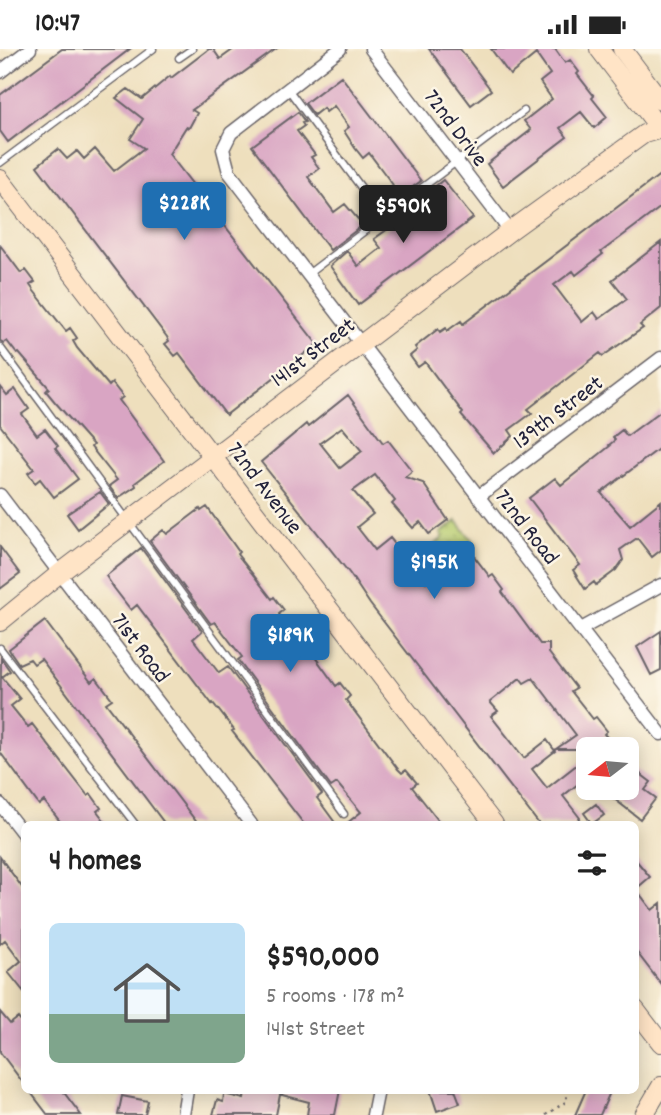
<!DOCTYPE html>
<meta charset="utf-8">
<style>
:root{--surface:#fff;--page:#f2f2f2;--text:#222;--muted:#767676;--line:#e0e0e0;--accent:#1f6fb2}
body{margin:0;font-family:Dekko,sans-serif;background:var(--page);color:var(--text);height:100vh;display:flex;flex-direction:column;font-size:26px;white-space:nowrap}
*{box-sizing:border-box;margin:0}
p{font-size:23px;color:var(--muted)}
.icon{flex:none;width:38px;height:38px;fill:none;stroke:currentColor;stroke-width:2;stroke-linecap:round;stroke-linejoin:round}
.map{position:relative;flex:1;overflow:hidden}
.drawer{position:absolute;left:21px;top:772px;width:618px;height:273px;display:flex;flex-direction:column;background:var(--surface);border-radius:10px;box-shadow:0 4px 18px #0003}
.drawer>*{flex:none}
.needle{width:46px;rotate:254deg}
.buttons{position:absolute;left:576px;top:688px;display:grid;gap:14px}
.buttons a{display:grid;place-items:center;width:63px;height:63px;border-radius:10px;background:var(--surface);box-shadow:0 4px 18px #0003;font-size:35px}
.price{position:absolute;translate:-50% -60px;padding:0 16px;border-radius:7px;background:var(--accent);color:#fff;font-size:23px;line-height:46px;filter:drop-shadow(0 2px 4px #0008)}
.price::after{content:'';position:absolute;left:50%;top:42px;width:21px;height:16px;margin-left:-10px;background:inherit;clip-path:polygon(0 0,100% 0,50% 100%)}
.price.selected{background:#222;color:#fff}
ul{padding:0;list-style:none}
li{display:flex;align-items:center;gap:21px;height:175px;padding:0 28px}
li+li{border-top:2px solid var(--line)}
li span{display:grid;place-items:center;flex:none;width:196px;height:140px;border-radius:10px;color:#555}
li>.icon{margin-inline-start:auto}
span .icon{width:84px;height:84px;fill:#fffc;stroke-width:1}
li b{font-size:30px}
h2{display:flex;justify-content:space-between;align-items:center;height:84px;padding:0 28px;font-size:30px}
.status{display:flex;justify-content:space-between;align-items:center;height:49px;padding:0 35px;background:var(--surface);direction:ltr}
.status svg{height:19px;fill:currentColor}
.map>svg:first-child{display:block}
.grass{fill:url(#grass-dots);stroke:#6e7856;stroke-width:2}
.building{fill:#d9a5c3;fill-rule:evenodd}
.lines{fill:none;stroke-linecap:round;stroke-linejoin:round}
.lane-casing{stroke:#696468;stroke-width:9}
.street-casing{stroke:#696468;stroke-width:15}
.secondary-casing{stroke:#696468;stroke-width:20}
.path{stroke:#696468;stroke-width:2.5;stroke-dasharray:2 5;stroke-linecap:butt}
.lane{stroke:#fff;stroke-width:6}
.street{stroke:#fff;stroke-width:12}
.secondary{stroke:#ffe4c6;stroke-width:18}
.labels{text-anchor:middle;stroke-width:5;stroke-linejoin:round;paint-order:stroke}
.street-label{font-size:23px;fill:#22223b;stroke:#fcf5e5}
</style>
<div class="status"><b>10:47</b><svg viewBox="0 0 49 12"><path d="M0 12V9h3v3zM5 12V6h3v6zM10 12V3h3v9zM15 12V0h3v12zM26 1h20v11H26zM47 4h2v5h-2z"/></svg></div>
<div class="map">
<svg width="661" height="1066" viewBox="0 0 661 1066">
<defs>
<pattern id="grass-dots" width="8" height="8" patternUnits="userSpaceOnUse" patternTransform="scale(1.75)"><rect width="8" height="8" fill="#b9ce72"/><path d="M2 2h.1M6 6h.1" fill="none" stroke="#9fb164" stroke-width="1.8" stroke-linecap="round"/></pattern>
</defs>
<rect width="100%" height="100%" fill="#fcf5e5"/>
<filter id="ink" filterUnits="userSpaceOnUse"><feTurbulence type="fractalNoise" baseFrequency=".0143" numOctaves="2"/><feDisplacementMap in="SourceGraphic" scale="14" xChannelSelector="R" yChannelSelector="G"/><feConvolveMatrix kernelMatrix="1 2 1 2 8 2 1 2 1" color-interpolation-filters="sRGB"/></filter>
<filter id="wash" filterUnits="userSpaceOnUse"><feTurbulence type="fractalNoise" baseFrequency=".00686" numOctaves="4" result="noise"/><feDisplacementMap in="SourceGraphic" scale="28" xChannelSelector="R" yChannelSelector="G"/><feGaussianBlur stdDeviation="1.57" result="paint"/><feColorMatrix in="noise" values="0 0 0 0 0 0 0 0 0 0 0 0 0 0 0 0 0 1.4 0 .05"/><feComposite in="paint" operator="in"/></filter>
<g filter="url(#wash)">
<rect width="100%" height="100%" fill="#eedfbd"/>
<path class="grass" d="M457,472L476,496L440,525L423,505L443,489L441,484Z"/>
<g id="blocks">
<path class="building" d="M62,0H130L8,93L0,82V46Z
M209,0H213L220,10L234,0H276L192,61L197,64L189,79L186,78L169,105L317,295L226,366L179,304L175,307L165,295L169,292L167,288L37,117L58,100L67,110L77,102L84,110L95,100L114,122L144,99L130,90L143,70L116,49L128,40L142,50L170,27L171,29Z
M429,0H460L491,41L471,56Z
M491,0H555L565,14L570,11L579,23L577,25L594,47L592,49L607,68L594,79L581,63L560,79L567,88L503,137L487,115L531,81L524,72L552,50L540,33L550,25L536,5L510,26Z
M341,27L421,132L396,150L388,140L393,136L369,104L363,109L355,99L344,82L349,78L334,57L326,63L323,59L314,66L305,54Z
M298,63L305,73L302,74L304,77L297,82L315,106L311,108L319,119L308,128L334,163L345,155L363,176L330,201L252,97Z
M661,125V158L601,203L603,205L576,226L573,222L554,236L582,273L594,263L599,270L627,250L612,231L661,193V259L640,276L643,279L603,307L600,304L528,360L532,364L509,381L513,387L494,404L461,366L463,364L425,313L418,318L410,307L417,301L415,298L438,280L440,283L446,279L447,282L461,272L463,275Z
M443,131L473,169L358,256L330,217L347,202L358,217L381,199L374,190L402,170L409,179L420,171L431,162L421,149Z
M0,196L21,224L26,221L35,233L30,236L34,242L66,282L70,279L77,289L73,292L77,299L109,337L112,334L123,348L119,351L164,412L135,434L136,437L118,449L109,437L117,431L91,398L93,396L55,353L46,342L49,339L19,304L17,305L7,292L4,294L0,292Z
M0,337L7,346L15,340L29,360L22,365L37,386L45,380L58,397L55,399L78,430L54,448L40,430L35,434L28,424L34,420L0,376Z
M348,346L383,394L388,391L412,422L405,428L423,434L448,471L429,485L420,473L413,479L392,455L395,452L375,426L353,442L373,465L357,478L375,501L390,489L426,533L440,525H447L473,506L490,528L493,526L504,541L502,543L540,595H549V604L576,639L571,642L593,670L596,668L607,682L604,685L618,700H556L576,686L533,629L524,634L520,629L490,653L498,662L491,667L524,709L547,691L555,702L532,720L547,739L588,707V727L563,747L580,769L573,775H539L370,555L350,525L261,413L306,375L308,378ZM342,378L362,402L340,419L320,394Z
M661,362V398L601,444L630,477L661,452V501L652,508L637,489L620,501L623,511L616,521L596,536L594,533L585,540L573,521L580,516L529,449L555,429L561,436L610,397L609,396L615,391L613,388L622,381L627,387Z
M100,443L109,455L78,480L67,465Z
M207,458L239,503L237,505L272,550L274,548L284,561L279,565L281,569L312,604L336,637L340,634L350,647L346,651L398,720L402,724L406,721L411,727L417,734L412,738L441,775H346L361,763L337,734L331,738L238,611L242,608L215,573L211,575L150,492L163,481L167,485L200,460L201,462Z
M0,498L20,525L0,540Z
M141,499L202,582L193,590L219,624L228,618L322,745L317,749L336,775H304L232,682L234,681L213,654L212,655L137,556L131,561L114,539L106,527Z
M45,572L91,633L96,629L112,650L106,654L198,775H165L41,610L34,615L30,610L19,615L10,602L9,600Z
M661,582V621L651,626L637,598Z
M1,609L10,622L2,628L20,650L11,657L28,678L32,675L88,747L91,745L101,759L97,762L107,775H62L44,752L39,756L0,703Z
M626,714L651,733L645,741L656,749L640,770L613,749L620,738H626Z
M596,755L604,766L592,775L584,764Z
M0,808L24,841V943L8,923L21,912L5,891L0,895Z
M635,810L650,828L636,840L652,861L661,854V935L635,901Z
M0,963L10,975L18,969L24,977V1035L0,1003Z
M29,1041H62L81,1066H48Z
M245,1041H281L276,1066H213L217,1051L223,1053L224,1045L244,1050Z
M283,1041H340L335,1066H307L309,1053L282,1046Z
M430,1041H455L460,1054L437,1062Z
M586,1041H611L600,1066H575Z
M122,1047L148,1052L145,1066H118Z"/>
</g>
</g>
<g filter="url(#ink)">
<use href="#blocks" fill-opacity="0" stroke="#696468" stroke-width="2"/>
<g class="lines">
<defs>
<path id="lane" d="M179,9L192,0
M288,40L383,168L308,225
M0,114L153,0
M383,168L524,62
M0,298L344,765
M0,599L135,775"/>
<path id="street" d="M340,0L231,84L223,100L229,123L661,685
M371,0L510,182
M0,23L30,0
M0,446L251,775
M478,448L661,309
M581,580L661,536
M0,755L24,786
M183,1066L187,1041
M373,1066L378,1041"/>
<path id="secondary" d="M599,0L660,80
M622,0L661,52
M0,130L494,775
M0,573L60,524L510,182L644,85L661,80
M635,960L661,994
M644,1066L661,1037"/>
</defs>
<use href="#lane" class="lane-casing"/>
<use href="#street" class="street-casing"/>
<use href="#secondary" class="secondary-casing"/>
<path class="path" d="M546,1066L567,1052L566,1041"/>
<use href="#lane" class="lane"/>
<use href="#street" class="street"/>
<use href="#secondary" class="secondary"/>
</g>
</g>
<g class="labels">
<g class="street-label">
<text transform="translate(457 78) rotate(53)" y="8">72nd Drive</text>
<text transform="translate(312 302) rotate(-37)" y="8">141st Street</text>
<text transform="translate(557 362) rotate(-37)" y="8">139th Street</text>
<text transform="translate(266 438) rotate(53)" y="8">72nd Avenue</text>
<text transform="translate(528 477) rotate(52)" y="8">72nd Road</text>
<text transform="translate(142 598) rotate(53)" y="8">71st Road</text>
</g>
</g>
</svg>
<div class="buttons">
<a><svg class="needle" viewBox="-14 -14 28 28"><path d="M0-13l5 13h-10z" fill="#e53935"/><path d="M0 13l5-13h-10z" fill="#767676"/></svg></a>
</div>
<b class="price" style="left:184px;top:193px">$228K</b>
<b class="price selected" style="left:403px;top:196px">$590K</b>
<b class="price" style="left:434px;top:552px">$195K</b>
<b class="price" style="left:290px;top:625px">$189K</b>
<section class="drawer">
<h2>4 homes<svg class="icon" aria-label="filters" viewBox="0 0 24 24"><path d="M4 7h16M4 17h16"/><circle cx="9" cy="7" r="2"/><circle cx="15" cy="17" r="2"/></svg></h2>
<ul>
<li><span style="background:linear-gradient(#bfe0f5 65%,#7fa58c 0)"><svg class="icon" aria-label="home" viewBox="0 0 24 24"><path d="M3 11l9-7 9 7M6 9v11h12V9"/></svg></span><div><b>$590,000</b><p>5 rooms · 178 m²</p><p>141st Street</p></div></li>
</ul>
</section>
</div>
